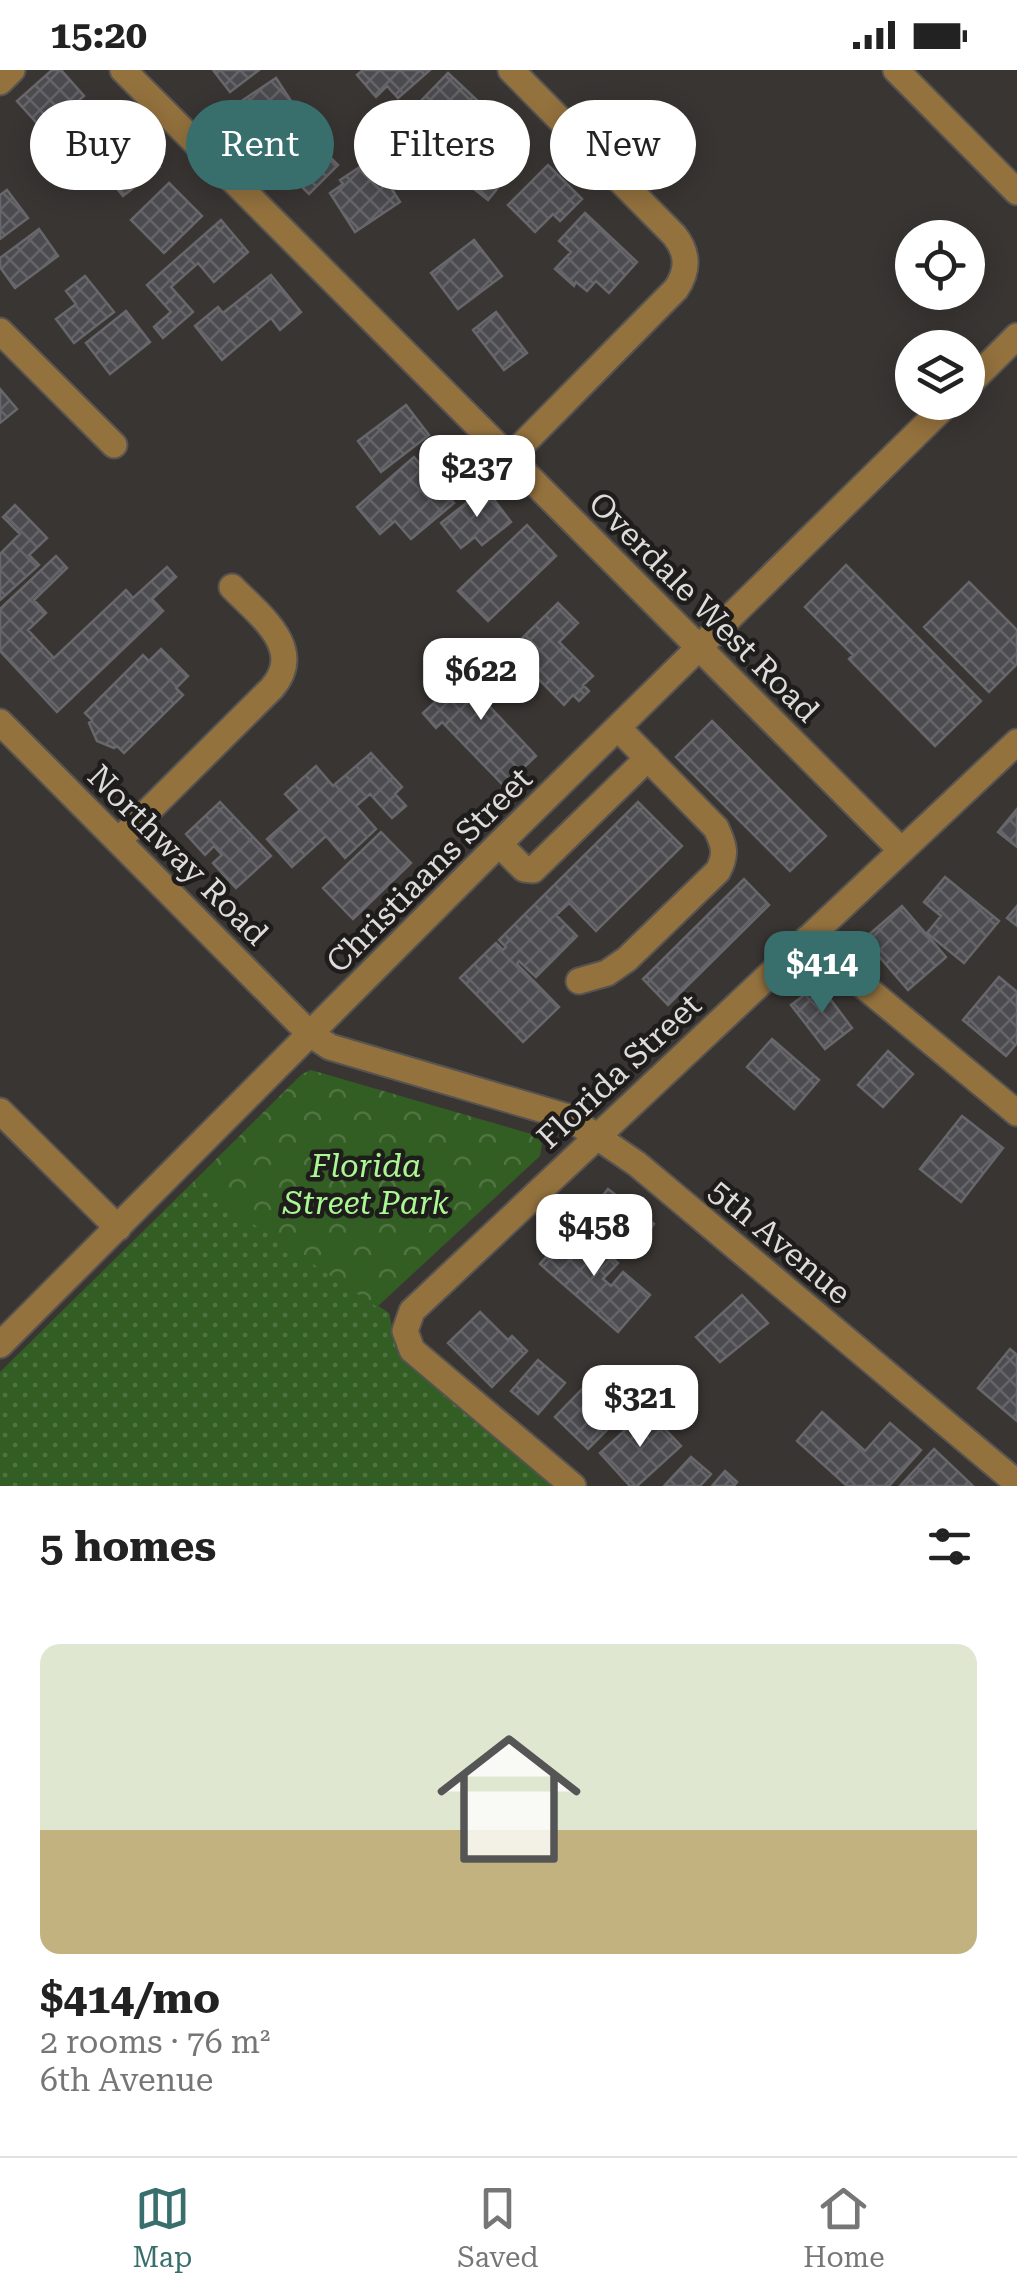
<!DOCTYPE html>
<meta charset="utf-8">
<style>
:root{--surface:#fff;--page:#f2f2f2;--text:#222;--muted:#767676;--line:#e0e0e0;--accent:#386f6d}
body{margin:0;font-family:"Roboto Serif",serif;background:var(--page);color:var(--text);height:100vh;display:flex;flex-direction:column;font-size:38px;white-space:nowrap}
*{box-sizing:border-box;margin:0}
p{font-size:32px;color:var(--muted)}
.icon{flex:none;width:55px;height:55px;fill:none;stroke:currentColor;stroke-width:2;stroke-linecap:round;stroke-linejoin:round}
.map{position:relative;height:1416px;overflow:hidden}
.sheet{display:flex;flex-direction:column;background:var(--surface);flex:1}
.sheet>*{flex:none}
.guide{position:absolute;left:30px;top:30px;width:958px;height:90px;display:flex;gap:20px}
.buttons{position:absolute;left:895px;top:150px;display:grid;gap:20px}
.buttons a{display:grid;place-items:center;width:90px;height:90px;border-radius:50%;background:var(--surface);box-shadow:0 5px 25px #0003;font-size:50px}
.price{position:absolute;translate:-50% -85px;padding:0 22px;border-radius:20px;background:#fff;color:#222;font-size:32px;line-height:65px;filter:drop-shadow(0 2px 5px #0008)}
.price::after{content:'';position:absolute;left:50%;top:60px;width:30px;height:22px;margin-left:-15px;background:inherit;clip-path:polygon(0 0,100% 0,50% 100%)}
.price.active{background:var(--accent);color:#fff}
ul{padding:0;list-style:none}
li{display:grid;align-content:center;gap:20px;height:530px;padding:0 40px}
li span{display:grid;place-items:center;height:310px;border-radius:20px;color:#555}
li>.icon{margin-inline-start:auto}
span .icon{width:180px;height:180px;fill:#fffc;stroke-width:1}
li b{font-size:42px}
h2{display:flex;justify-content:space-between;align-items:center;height:120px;padding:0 40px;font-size:42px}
.chip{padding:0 35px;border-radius:45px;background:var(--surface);box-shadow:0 5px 25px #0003;font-size:35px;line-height:90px}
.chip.active{background:var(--accent);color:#fff}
.status{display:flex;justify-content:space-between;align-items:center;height:70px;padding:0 50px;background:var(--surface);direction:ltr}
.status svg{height:28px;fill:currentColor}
.tabs{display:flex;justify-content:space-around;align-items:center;height:140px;border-top:2px solid var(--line);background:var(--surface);font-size:28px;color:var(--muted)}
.tabs a{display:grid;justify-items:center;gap:5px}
.tabs .active{color:var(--accent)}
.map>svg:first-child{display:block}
.grass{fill:url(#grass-dots)}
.park{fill:url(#park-crowns)}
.building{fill:url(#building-cross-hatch);stroke:#68676b;stroke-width:2.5}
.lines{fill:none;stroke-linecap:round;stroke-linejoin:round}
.minor-casing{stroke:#575351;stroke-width:29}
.minor{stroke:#94723e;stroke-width:25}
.labels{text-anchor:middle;stroke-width:9;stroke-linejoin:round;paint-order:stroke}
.street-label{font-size:32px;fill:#dedcda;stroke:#1f1d1c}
.park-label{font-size:32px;font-style:italic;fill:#abf793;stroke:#1f1d1c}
</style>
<div class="status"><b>15:20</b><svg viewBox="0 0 49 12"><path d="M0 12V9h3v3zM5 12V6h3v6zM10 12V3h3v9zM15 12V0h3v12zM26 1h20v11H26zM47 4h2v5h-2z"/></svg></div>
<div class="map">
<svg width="1017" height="1416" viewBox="0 0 1017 1416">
<defs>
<pattern id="grass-dots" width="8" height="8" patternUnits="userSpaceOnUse" patternTransform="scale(2.5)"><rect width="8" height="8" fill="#325e23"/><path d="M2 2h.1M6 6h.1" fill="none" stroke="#4f7442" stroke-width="1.8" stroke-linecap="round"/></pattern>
<pattern id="park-crowns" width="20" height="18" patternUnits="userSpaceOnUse" patternTransform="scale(2.5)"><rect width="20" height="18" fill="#325e23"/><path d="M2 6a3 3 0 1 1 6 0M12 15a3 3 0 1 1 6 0" fill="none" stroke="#4f7442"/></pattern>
<pattern id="building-cross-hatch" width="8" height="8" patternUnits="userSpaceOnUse" patternTransform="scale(2.5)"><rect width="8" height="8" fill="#4c4b4f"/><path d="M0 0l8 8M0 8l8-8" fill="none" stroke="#656468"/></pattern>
</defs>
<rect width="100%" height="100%" fill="#393533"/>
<path class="grass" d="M192,1113L389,1243L398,1284L553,1416H0V1302Z"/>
<path class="park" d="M311,1000L535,1065L542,1074L540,1086L377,1237L192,1113L302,1004Z"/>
<path class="building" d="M52,0H61L84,26L44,61L17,31Z
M213,0H259L230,22Z
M363,0H430L398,28L387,16L376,27L357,5Z
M448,3L480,33L448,67L416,36Z
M276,8L295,37L256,63L237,34Z
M100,33L122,62L87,88L65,59Z
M498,51L524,72L494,109L501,114L488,130L448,98L463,80L469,86Z
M307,64L338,95L309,124L278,93Z
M136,67L160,97L123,126L99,96Z
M372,89L400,132L355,162L330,123L343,114L340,110Z
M548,95L582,129L560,151L553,144L535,162L508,135Z
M169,113L202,146L164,183L131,150Z
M7,120L28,148L0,169V125Z
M585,143L637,192L609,223L596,211L587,221L576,212L574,216L555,199L571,182L559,171Z
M221,150L248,182L214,212L198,193L171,217L193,242L163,268L154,257L171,242L147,215Z
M39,159L58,186L15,218L0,197V188Z
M474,170L502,206L458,239L431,203Z
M271,205L301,242L280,260L271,248L222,290L195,256L218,237L223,243Z
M85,206L114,242L74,273L56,249L76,234L66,221Z
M126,241L150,272L110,304L86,273Z
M496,242L527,283L504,300L473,260Z
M0,319L17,339L0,353Z
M406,335L429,365L381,402L358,371Z
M414,387L454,433L411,469L395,451L380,464L357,437Z
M485,418L511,452L482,475L475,467L461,478L441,453Z
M15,435L47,468L29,485L39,495L0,530V484L20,464L3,447Z
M527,455L556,486L488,551L458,521Z
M56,486L67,498L34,530L46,543L28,560L54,588L126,520L133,528L167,497L176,507L152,529L163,541L57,642L0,581V539Z
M846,495L981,631L935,676L849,589L853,585L805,537Z
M969,512L1017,560V594L989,622L924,557Z
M558,533L578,553L559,572L593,606L583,615L589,621L579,631L573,625L564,635L510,580Z
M161,579L188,606L176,618L183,625L124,683L117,676L114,678L97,671L89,653L92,650L85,643L143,585L149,591Z
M490,581L503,596L475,621L536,686L504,716L442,652L436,658L423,643Z
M712,651L826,766L790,801L676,687Z
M371,683L402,717L395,724L406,736L392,748L370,724L356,736L376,759L345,788L326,766L292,797L267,769L300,740L285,724L316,696L333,716Z
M220,732L271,786L236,818L213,793L222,785L214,776L205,785L186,764Z
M638,732L682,776L596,861L569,833L556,845L577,866L536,907L519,891L517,894L559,937L523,972L460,908L496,873L503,880L506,877L499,870Z
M1017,739V777L998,762Z
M381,762L411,793L353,849L323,818Z
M945,807L999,851L964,893L927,863L941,846L924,832Z
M744,809L769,835L668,935L643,909Z
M902,836L946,887L908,920L864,869Z
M1017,836V856L1007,848Z
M999,907L1017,922V973L1006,986L963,950Z
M819,914L852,958L825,979L791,935Z
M772,969L819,1010L794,1039L747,997Z
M888,981L913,1004L883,1037L858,1015Z
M962,1046L1003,1078L961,1132L920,1099Z
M608,1119L654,1154L632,1183L585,1148Z
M575,1155L618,1193L603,1209L611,1216L623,1202L650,1225L618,1262L540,1194Z
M742,1225L768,1253L720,1292L696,1267Z
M480,1242L508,1270L512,1266L527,1281L492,1317L448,1273Z
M1010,1279L1017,1285V1351L978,1318Z
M538,1290L565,1313L538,1344L511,1321Z
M584,1317L599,1332L612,1318L631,1336L588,1379L555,1347Z
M647,1340L681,1376L637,1416H630L600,1383Z
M822,1342L865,1381L890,1353L921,1380L889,1416H847L797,1371Z
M934,1379L973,1416H900Z
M691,1387L711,1404L700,1416H664Z
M725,1401L737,1412L734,1416H712Z"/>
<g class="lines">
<defs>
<path id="minor" d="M123,0L901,780
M896,0L1017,122
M0,12L12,0
M0,261L114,375
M968,315L1017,266
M509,388L676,219C689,200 688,182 674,165L511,0
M0,652L310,964L330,977L568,1047L637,1094L1017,1413
M118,771L272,618C306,578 259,545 232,517
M499,774L524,799L533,800L648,688
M807,869L1017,1043
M579,911L607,903L627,889L718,801C727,784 724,775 716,758L619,659
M0,1041L118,1158
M0,1275L499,774L949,332
M573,1416L412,1280L405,1261L412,1241L1017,672"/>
</defs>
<use href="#minor" class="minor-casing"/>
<use href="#minor" class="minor"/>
</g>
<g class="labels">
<g class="street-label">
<text transform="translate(704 537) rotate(45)" y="11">Overdale West Road</text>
<text transform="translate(178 785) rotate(45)" y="11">Northway Road</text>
<text transform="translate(429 800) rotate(-45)" y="11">Christiaans Street</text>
<text transform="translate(619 1001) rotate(-43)" y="11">Florida Street</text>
<text transform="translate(780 1172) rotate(40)" y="11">5th Avenue</text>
</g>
<g class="park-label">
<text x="366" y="1107">Florida<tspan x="366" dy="37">Street Park</tspan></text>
</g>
</g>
</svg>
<div class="buttons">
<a><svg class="icon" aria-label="locate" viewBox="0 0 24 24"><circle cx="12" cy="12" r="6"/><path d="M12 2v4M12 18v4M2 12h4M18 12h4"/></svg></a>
<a><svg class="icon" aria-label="layers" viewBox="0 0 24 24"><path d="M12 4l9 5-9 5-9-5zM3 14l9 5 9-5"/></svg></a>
</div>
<b class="price" style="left:477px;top:450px">$237</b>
<b class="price" style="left:481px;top:653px">$622</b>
<b class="price active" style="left:822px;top:946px">$414</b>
<b class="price" style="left:594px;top:1209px">$458</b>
<b class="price" style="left:640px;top:1380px">$321</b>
<div class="guide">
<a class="chip">Buy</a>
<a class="chip active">Rent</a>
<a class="chip">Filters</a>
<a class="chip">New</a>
</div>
</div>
<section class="sheet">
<h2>5 homes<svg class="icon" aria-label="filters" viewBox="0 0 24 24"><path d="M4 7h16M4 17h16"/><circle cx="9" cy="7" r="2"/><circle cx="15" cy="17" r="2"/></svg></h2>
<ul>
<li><span style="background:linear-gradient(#dfe7d0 60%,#c2b280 0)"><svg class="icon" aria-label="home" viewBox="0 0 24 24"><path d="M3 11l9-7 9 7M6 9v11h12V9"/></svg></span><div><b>$414/mo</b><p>2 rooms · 76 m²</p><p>6th Avenue</p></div></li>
</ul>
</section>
<nav class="tabs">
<a class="active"><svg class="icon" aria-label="map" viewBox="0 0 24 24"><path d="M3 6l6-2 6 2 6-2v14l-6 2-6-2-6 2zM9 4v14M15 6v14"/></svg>Map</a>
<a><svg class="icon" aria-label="saved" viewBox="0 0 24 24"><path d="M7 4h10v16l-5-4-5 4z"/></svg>Saved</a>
<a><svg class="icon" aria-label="home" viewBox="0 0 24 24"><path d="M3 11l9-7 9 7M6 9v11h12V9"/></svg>Home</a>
</nav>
